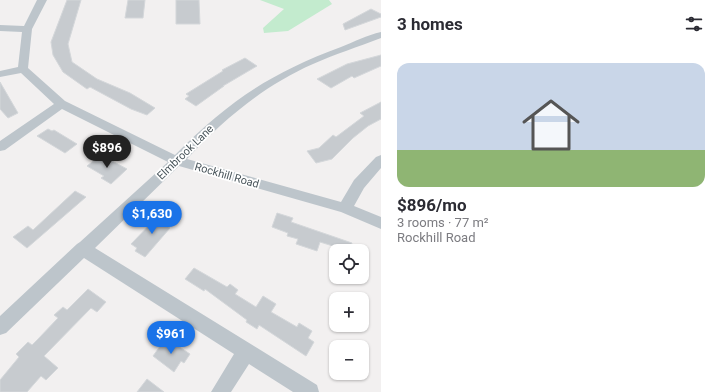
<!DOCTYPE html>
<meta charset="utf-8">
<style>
:root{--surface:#fff;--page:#f7f7f7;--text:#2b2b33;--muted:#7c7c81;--line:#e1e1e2;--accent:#1a73e8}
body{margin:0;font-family:Roboto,sans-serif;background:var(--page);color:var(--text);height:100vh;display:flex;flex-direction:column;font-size:15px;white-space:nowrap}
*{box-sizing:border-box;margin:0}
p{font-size:13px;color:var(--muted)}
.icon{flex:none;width:22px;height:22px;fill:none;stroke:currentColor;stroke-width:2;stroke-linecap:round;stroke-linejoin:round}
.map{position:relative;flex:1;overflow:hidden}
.panel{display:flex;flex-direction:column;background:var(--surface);width:340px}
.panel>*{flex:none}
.fabs{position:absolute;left:329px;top:244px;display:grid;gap:8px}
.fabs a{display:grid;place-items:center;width:40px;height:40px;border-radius:8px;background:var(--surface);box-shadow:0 1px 3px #0004;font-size:20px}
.price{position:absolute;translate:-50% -34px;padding:0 9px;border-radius:14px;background:var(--accent);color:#fff;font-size:13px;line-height:26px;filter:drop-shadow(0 1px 2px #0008)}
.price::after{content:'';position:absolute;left:50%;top:24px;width:12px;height:9px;margin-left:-6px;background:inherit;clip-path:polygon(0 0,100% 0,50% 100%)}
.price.current{background:#222;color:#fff}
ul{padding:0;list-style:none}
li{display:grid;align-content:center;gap:8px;height:212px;padding:0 16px}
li+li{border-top:1px solid var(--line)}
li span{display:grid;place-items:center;height:124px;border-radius:12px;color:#555}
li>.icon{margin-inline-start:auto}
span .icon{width:72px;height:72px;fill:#fffc;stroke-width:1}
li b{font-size:17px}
h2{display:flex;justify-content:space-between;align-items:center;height:48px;padding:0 16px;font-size:17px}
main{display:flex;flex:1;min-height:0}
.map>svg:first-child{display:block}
.green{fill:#c3ebce}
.building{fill:#c7cbcf;stroke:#d4d7da}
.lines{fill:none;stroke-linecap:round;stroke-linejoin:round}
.minor{fill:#bdc5cb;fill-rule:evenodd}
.labels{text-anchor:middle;stroke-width:3.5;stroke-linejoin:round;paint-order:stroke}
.street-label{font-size:11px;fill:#49555b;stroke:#fff}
</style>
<main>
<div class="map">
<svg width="381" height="392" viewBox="0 0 381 392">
<rect width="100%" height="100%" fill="#f2f0f0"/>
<path class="green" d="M260,0H329L332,4L288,31L264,33L263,28L284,9Z"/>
<path class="building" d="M67,0H81L68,44L72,62L97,79L130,93L155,108L147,115L131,109L90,87L87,89L63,72L53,55L51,42Z
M128,0H145L143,18H125Z
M176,0H199L200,24H176Z
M371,9L381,14V17L345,30L343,24Z
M381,55V66L354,78L352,76L331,88L317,79L347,64Z
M245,58L257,66L223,86H224L196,106L185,99L189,96L186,94L223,71L222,70Z
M0,82L18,113L8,118L0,109Z
M381,102V119L368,126L353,138L332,159L316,163L307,151L319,148L333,135L336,137L364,116L360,113Z
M48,129L52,131L54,130L77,144L65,153L37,136Z
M101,155L127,169L111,184L101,178L104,176L87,166Z
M75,191L86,197L27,248L13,237L28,226L33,230Z
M161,213L173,221L167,226L170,228L145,257L135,251L137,248L131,244Z
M277,213L293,218L291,222L352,243L349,251L320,242L317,251L296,244L298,239L287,236L288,233L272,227Z
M194,268L227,287L230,284L238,290L235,294L256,307L263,296L276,304L271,312L297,327L299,323L312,331L308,338L314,342L306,356L259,325L257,329L246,322L247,320L205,289L204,291L185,279Z
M88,289L106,302L97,312L91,308L44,356L58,368L46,380L41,376L27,392H0V380L19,357L16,354L28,342L32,345L38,339L58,318L54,315L63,307L67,310Z
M166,338L190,354L184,363L181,361L174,372L153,356Z
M147,379L164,392H137Z"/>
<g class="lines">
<path class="minor" d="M37,0H47L32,29L28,68L65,101L175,155C228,102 270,73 341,47C354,42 367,35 381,32V38C358,47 335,54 313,64C263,86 223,120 187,159L341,202L354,180L376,157L381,155V168L364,188L354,206L381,217V229L341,212L179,166L95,248L317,385L319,392H293L249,364L231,392H211L234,354L84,258L6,333L0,335V316L77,244L80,242L168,162L62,109L5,150L0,151V141L54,104L21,73L0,77V71L18,67L22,32L0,31V25L24,26Z"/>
</g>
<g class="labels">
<g class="street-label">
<text transform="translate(185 152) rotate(-44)" y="4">Elmbrook Lane</text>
<text transform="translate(227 175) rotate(16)" y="4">Rockhill Road</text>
</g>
</g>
</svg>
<div class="fabs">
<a><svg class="icon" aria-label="locate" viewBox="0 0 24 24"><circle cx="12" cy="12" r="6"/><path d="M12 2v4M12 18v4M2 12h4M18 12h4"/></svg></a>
<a>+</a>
<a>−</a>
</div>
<b class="price current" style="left:107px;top:169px">$896</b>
<b class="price" style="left:152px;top:235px">$1,630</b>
<b class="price" style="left:171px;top:355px">$961</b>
</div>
<section class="panel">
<h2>3 homes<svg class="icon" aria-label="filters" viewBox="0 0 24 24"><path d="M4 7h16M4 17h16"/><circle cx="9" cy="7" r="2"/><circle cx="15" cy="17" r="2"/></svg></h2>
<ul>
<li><span style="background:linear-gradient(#c9d6e8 70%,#8fb573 0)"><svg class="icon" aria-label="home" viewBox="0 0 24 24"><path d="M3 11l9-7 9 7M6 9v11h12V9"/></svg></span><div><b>$896/mo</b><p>3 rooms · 77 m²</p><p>Rockhill Road</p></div></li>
</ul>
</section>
</main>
